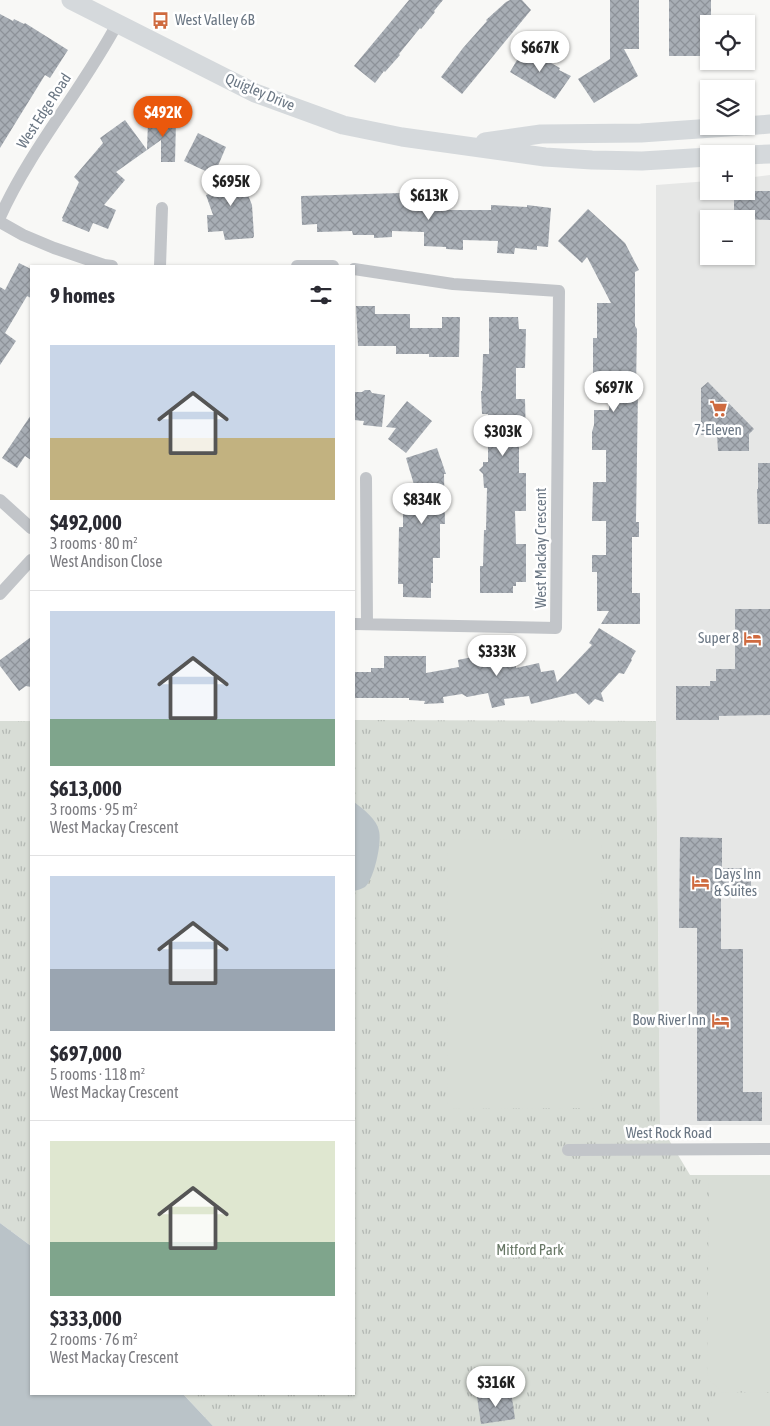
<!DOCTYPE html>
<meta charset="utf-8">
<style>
:root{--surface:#fff;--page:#f2f2f3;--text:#2b2b33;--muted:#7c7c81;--line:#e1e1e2;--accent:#ea580c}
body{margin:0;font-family:"Asap Condensed",sans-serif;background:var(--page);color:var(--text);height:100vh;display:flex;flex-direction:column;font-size:19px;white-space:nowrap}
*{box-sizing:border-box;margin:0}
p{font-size:16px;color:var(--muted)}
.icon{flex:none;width:28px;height:28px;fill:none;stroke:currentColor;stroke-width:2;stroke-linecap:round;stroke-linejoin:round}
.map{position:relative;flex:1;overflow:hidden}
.side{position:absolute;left:30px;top:265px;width:325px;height:1130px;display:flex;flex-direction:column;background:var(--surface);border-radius:0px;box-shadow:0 1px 4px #0004}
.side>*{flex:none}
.buttons{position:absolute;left:700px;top:15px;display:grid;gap:10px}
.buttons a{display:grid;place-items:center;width:55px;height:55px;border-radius:0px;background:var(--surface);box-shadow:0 1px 4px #0004;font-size:25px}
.price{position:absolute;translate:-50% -42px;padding:0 11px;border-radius:18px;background:#fff;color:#222;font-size:16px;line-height:32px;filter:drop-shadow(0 1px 2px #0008)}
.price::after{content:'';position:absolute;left:50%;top:30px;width:15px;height:11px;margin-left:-8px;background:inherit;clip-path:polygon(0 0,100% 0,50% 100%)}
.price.selected{background:var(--accent);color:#fff}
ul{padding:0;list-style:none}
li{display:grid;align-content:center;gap:10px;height:265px;padding:0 20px}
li+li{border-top:1px solid var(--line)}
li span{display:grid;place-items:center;height:155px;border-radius:0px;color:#555}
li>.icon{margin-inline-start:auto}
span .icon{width:90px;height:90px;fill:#fffc;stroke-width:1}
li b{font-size:21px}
h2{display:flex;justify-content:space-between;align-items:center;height:60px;padding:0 20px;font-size:21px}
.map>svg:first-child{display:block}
.built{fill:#e6e7e6;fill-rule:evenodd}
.grass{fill:url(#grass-tufts)}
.pitch{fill:#d8ddd6}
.water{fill:#bac3c8}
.building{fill:url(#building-cross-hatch)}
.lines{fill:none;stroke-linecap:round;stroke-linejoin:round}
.street{stroke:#c2c5c9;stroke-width:12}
.secondary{stroke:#d5d9dc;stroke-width:19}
.labels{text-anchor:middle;stroke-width:5;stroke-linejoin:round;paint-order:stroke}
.poi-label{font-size:15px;fill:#6b7784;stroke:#fff;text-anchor:start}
.street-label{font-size:15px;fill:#6b7784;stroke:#fff}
.park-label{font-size:15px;fill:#677765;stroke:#fff}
</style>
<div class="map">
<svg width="770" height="1426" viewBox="0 0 770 1426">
<defs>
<pattern id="grass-tufts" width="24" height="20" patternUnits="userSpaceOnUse" patternTransform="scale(1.25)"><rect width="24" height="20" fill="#d8ddd6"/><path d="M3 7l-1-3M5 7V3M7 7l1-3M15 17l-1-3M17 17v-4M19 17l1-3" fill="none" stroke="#b3b8b3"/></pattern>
<pattern id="building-cross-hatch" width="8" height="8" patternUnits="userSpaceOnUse" patternTransform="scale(1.25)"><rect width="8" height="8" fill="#a8aeb5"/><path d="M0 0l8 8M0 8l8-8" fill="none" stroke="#8d9299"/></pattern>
</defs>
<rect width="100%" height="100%" fill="#f8f8f6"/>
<path class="built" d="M770,175V1125H660L656,721V185L709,181V191H746V178ZM709,219H746V256H709Z"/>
<path class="grass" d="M354,720L656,721L660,1125L690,1175H770V1426H213L183,1394H354Z
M0,721H31V1246L0,1223Z"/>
<path class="pitch" d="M601,839L602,1108L448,1109L447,840Z
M757,1175L770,1179V1389H720L707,1379L709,1176Z
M719,1392L770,1393V1426H709V1405Z"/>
<path class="water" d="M354,802C363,809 377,819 379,831C382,843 374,879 365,887C362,889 357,890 354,891Z
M0,1223L31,1246V1394H183L213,1426H0Z"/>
<path class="building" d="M409,0H443L434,11L435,12L421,29L420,28L399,54L400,55L385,72L384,71L375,83L354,66Z
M510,0H522L531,10L462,94L441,77L463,48L487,21L486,20L506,2Z
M610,0H639V49H624L638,76L594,103L578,79L610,59Z
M669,0H711V24H709V56H669Z
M0,14L13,21L14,19L24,24L25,23L68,50L50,78L45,75L0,148Z
M524,48L560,68L559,70L571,76L555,99L510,72Z
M125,120L147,150L116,172L125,180L104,205L116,210L108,229L93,223L89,232L62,221L63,219L62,218L79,182L74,177L103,143L100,138Z
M148,121H176L175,162H161V140L147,150Z
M198,133L226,147L214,175L184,161Z
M240,167L250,194L248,195L252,205L254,236L253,238L225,240L223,231L208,232L207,215H213L206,195L218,191L213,177Z
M734,191H770V220L734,219Z
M401,193V194H404V206L441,207V210H491V205L527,207V205L551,208L548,247L537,246V250L515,248L514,254L497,253L498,241L463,240V250L446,249V247L424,246V232L392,231V237L374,238V235H353L352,231L317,232V224L302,225L301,196Z
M588,209L625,243L639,270L635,272V326L637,329L636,389H638L636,522H639V537H632V593H640V624H601L609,611H597V572H592V555H606V521H592L593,482H606V450H592V432L594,425V410H609V389L607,387V378H593V338H597V303H611L587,257L582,263L558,241Z
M19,263L31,269V298L27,296L5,333L16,341L0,365V287L5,290Z
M356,306H375V314H410V328H442V317H460L459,357H429V354H396V346H358Z
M489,317H518L519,329H526L525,368H516V399H525L526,439H519V473H526V511H515L516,544H526V582H516V586H513V593H480V566H483L484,530H486L487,488H484L483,474L479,470L483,466V462H488V414H482L481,391H482L483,354H489Z
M708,382L754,429L749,434V451H718L717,435H701V388Z
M365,390H370L372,393L385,395L382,427L363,425L364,421L354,420V392H362Z
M407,401L432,421L406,453L388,439L396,428L386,427Z
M31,415V460L25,456L17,468L2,458Z
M437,448L446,474H444L445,524H440V558H433V583H431V598L403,597V584H398L399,527H403V505H415V488L406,458Z
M758,463H770V524H758L757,489H758Z
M735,609H770V715L719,716V720H676V686H710V681H716V669H735Z
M599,628L636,651L631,659L632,660L624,674L619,673L601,693L604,702L595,699L589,705L576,693L531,704L529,696L504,699L505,705L492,708L488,693L467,697L462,694L443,697L444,703L424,704L425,701L409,700V698H354V672H371V668H384V656H426V673L459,667L458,660L477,656L478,661L500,657L502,667L516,665V668L539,663L541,672L554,670L557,682L592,645L589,643Z
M31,637V687L26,686L19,691L0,666V660Z
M680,837L722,838V868H751V898H721V949H743V1092H762V1121H697V928H679Z
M511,1391L515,1419L481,1424L477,1397Z"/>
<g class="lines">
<path class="street" d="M0,217C31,148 82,90 117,24
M0,222L23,235L54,248L104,265L112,266
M160,266L162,208
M297,266H333
M354,269L453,284L559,291L556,628L354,624
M366,478L367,624
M0,500L31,528
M0,594L31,560
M568,1150L770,1149"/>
<path class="secondary" d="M71,0L255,93L343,125L402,137L545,157L592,160L642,161L709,157
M746,126L770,124
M485,142L541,134L641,133L742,126
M746,155L770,154"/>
</g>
<defs>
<symbol id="bus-bare" viewBox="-9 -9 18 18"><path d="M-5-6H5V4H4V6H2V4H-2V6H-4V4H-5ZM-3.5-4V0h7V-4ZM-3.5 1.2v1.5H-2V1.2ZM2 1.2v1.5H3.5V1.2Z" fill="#cf6a3f" stroke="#fff" stroke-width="2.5" paint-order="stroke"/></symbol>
<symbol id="supermarket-bare" viewBox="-9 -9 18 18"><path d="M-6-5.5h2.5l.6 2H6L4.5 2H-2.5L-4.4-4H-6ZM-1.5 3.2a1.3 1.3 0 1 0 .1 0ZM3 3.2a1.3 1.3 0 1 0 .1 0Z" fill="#cf6a3f" stroke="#fff" stroke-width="2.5" paint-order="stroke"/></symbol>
<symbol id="hotel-bare" viewBox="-9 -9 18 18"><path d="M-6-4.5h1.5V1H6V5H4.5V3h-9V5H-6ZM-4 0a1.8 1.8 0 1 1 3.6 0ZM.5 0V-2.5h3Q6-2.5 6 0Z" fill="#cf6a3f" stroke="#fff" stroke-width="2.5" paint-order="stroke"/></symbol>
</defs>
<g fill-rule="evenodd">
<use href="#bus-bare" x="148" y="8" width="25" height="25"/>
<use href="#supermarket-bare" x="706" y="396" width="25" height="25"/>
<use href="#hotel-bare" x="740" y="626" width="25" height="25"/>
<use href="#hotel-bare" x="688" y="870" width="25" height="25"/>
<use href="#hotel-bare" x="708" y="1008" width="25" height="25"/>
</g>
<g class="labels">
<g class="poi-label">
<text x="175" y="25">West Valley 6B</text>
<text x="718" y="435" text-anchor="middle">7-Eleven</text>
<text x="739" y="643" text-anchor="end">Super 8</text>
<text x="714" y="879">Days Inn<tspan x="714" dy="17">&amp; Suites</tspan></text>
<text x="706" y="1025" text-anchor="end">Bow River Inn</text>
</g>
<g class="street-label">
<text transform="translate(260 92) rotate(23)" y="5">Quigley Drive</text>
<text transform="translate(44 111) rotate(-57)" y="5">West Edge Road</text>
<text transform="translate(541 548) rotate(-90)" y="5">West Mackay Crescent</text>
<text x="669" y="1138">West Rock Road</text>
</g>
<g class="park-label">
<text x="530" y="1255">Mitford Park</text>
</g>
</g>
</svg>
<div class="buttons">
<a><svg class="icon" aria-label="locate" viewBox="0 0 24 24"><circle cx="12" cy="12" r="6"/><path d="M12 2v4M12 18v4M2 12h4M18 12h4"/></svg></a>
<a><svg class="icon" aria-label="layers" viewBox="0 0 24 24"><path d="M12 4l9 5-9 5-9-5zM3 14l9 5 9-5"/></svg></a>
<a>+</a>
<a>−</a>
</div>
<b class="price" style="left:540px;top:73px">$667K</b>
<b class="price selected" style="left:163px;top:138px">$492K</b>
<b class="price" style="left:231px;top:207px">$695K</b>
<b class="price" style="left:429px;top:221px">$613K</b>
<b class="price" style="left:614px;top:413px">$697K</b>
<b class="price" style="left:503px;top:457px">$303K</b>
<b class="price" style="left:422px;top:525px">$834K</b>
<b class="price" style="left:497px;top:677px">$333K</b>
<b class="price" style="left:496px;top:1408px">$316K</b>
<section class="side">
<h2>9 homes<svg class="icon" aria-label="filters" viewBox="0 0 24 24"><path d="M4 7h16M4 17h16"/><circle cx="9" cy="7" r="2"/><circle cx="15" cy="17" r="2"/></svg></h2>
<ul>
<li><span style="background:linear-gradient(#c9d6e8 60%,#c2b280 0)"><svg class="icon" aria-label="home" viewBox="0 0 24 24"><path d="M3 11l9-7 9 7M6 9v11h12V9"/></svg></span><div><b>$492,000</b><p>3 rooms · 80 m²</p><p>West Andison Close</p></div></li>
<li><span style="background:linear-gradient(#c9d6e8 70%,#7fa58c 0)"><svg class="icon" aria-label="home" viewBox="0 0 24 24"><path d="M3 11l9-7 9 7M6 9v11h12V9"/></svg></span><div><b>$613,000</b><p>3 rooms · 95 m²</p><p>West Mackay Crescent</p></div></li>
<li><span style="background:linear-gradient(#c9d6e8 60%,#9aa5b1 0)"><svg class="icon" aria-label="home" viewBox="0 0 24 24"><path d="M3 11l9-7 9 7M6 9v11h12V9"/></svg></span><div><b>$697,000</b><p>5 rooms · 118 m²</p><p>West Mackay Crescent</p></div></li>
<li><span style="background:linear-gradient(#dfe7d0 65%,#7fa58c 0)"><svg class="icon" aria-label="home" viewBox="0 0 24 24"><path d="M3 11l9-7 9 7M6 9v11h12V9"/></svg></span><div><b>$333,000</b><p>2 rooms · 76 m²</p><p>West Mackay Crescent</p></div></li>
</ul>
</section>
</div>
